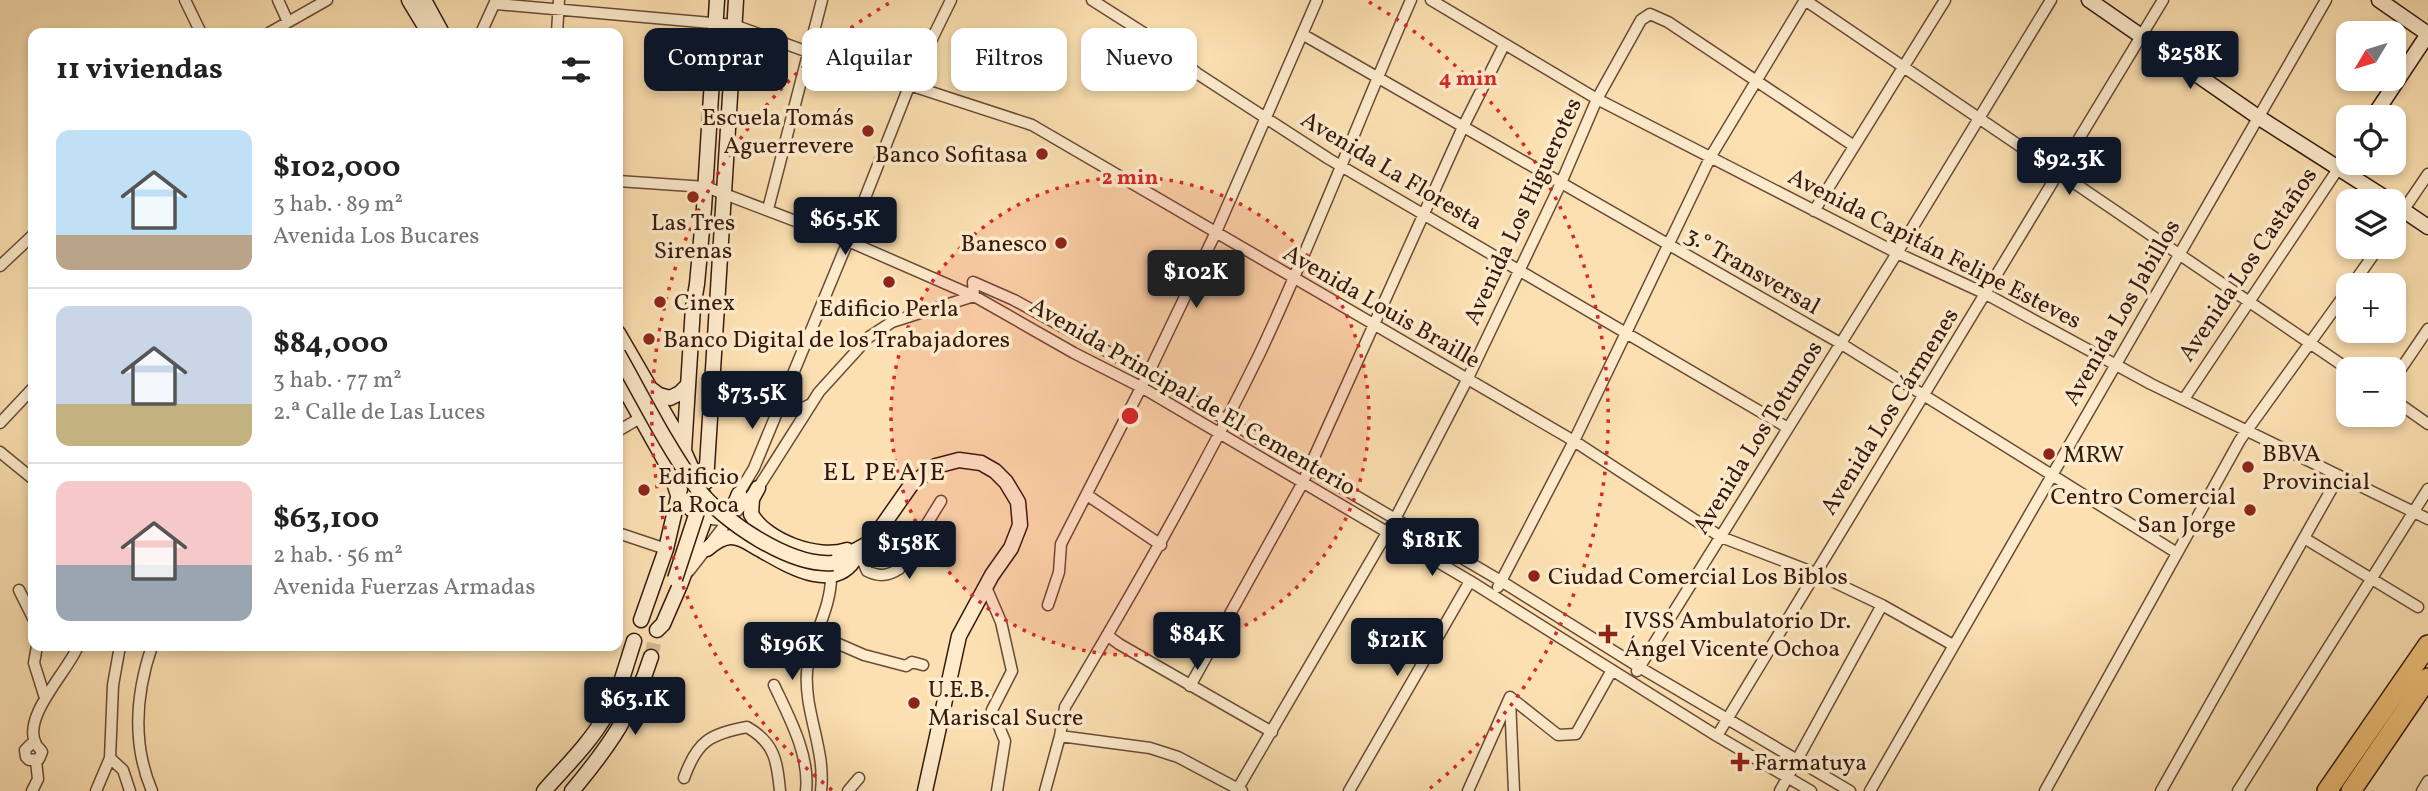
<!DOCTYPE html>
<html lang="es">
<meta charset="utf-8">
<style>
:root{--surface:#fff;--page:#f6f6f6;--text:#222;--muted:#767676;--line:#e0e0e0;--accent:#111827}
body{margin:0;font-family:Vollkorn,serif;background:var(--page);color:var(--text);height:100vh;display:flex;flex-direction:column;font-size:26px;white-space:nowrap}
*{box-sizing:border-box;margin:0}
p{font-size:23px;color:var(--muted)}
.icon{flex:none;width:38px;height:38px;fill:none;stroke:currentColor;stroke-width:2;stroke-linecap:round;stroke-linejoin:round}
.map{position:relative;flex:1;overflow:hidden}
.drawer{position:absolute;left:28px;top:28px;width:595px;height:623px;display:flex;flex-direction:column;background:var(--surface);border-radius:14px;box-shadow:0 4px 10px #0003}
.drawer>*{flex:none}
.hud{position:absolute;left:644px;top:28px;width:665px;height:63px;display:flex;gap:14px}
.needle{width:46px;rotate:232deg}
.fabs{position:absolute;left:2336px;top:21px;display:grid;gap:14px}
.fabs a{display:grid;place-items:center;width:70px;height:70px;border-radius:14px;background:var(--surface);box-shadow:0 4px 10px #0003;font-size:35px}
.price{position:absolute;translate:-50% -60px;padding:0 16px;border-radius:7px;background:var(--accent);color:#fff;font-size:23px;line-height:46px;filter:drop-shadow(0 2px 4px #0008)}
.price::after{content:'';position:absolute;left:50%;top:42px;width:21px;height:16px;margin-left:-10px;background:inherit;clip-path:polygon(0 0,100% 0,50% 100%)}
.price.current{background:#222;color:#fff}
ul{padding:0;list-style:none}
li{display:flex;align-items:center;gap:21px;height:175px;padding:0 28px}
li+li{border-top:2px solid var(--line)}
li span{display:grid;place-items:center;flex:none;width:196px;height:140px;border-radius:14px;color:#555}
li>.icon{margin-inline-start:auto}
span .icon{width:84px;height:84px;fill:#fffc;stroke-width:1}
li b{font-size:30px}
h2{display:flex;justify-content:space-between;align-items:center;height:84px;padding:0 28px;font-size:30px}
.tag{padding:0 24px;border-radius:14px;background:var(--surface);box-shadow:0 4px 10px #0003;font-size:24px;line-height:63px}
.tag.current{background:var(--accent);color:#fff}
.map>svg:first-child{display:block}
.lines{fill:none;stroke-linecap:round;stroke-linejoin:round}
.secondary-tunnel{stroke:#d4b890;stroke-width:14;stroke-dasharray:14 7;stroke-linecap:butt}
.street-casing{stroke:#684b37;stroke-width:13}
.secondary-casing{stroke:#36190e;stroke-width:17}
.highway-casing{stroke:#36190e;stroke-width:22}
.street{stroke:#fdebcc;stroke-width:10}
.secondary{stroke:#fdebcc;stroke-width:14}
.highway{stroke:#eec078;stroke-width:19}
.secondary-bridge-casing{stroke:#36190e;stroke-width:17;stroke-linecap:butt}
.secondary-bridge{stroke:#fdebcc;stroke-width:14}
.ring{fill:none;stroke:#d62828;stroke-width:3.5;stroke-dasharray:3.5 7}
.poi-dot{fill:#8f2418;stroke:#fdebcc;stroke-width:2.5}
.labels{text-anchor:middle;stroke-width:7;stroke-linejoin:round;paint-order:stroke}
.poi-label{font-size:24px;fill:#36190e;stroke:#fdebcc;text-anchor:start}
.street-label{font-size:24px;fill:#36190e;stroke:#fdebcc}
.neighbourhood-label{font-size:26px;letter-spacing:2px;fill:#36190e;stroke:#fdebcc}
.centre{fill:#d62828;stroke:#fdebcc;stroke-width:3.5}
.ring-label{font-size:21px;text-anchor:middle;font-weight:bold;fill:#d62828;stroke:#fdebcc;stroke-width:7;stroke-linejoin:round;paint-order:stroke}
</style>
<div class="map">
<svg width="2428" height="791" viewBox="0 0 2428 791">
<rect width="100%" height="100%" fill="#fce0b1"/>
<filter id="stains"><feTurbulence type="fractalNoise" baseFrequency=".00286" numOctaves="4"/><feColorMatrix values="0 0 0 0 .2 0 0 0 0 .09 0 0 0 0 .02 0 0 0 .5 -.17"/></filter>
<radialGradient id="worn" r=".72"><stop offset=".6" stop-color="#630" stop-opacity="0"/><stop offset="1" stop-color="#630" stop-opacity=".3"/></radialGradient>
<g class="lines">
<path class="secondary-tunnel" d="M651,657L657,630"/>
<defs>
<path id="street" d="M185,0L201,33
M278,0L288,22
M1092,0L1161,44L1198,74L1329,159L1788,428
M1431,0L1597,99L1897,253L1986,294L2151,384L2428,519
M1805,0L2348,369
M496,4L734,25L808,52L1032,125L1574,441L1721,537L1815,573L1882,605L1953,645
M269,33L327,0
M481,33L496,0
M557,33L559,0
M1302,34L1840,343L2177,553
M618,181L706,187L848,241L974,296L973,282L1014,300L1148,374L1501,581L1639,667L1850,791
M768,209L822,0
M1814,211L1945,0
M2394,224L2428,174
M0,266L33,235
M2352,285L2379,247
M2394,379L2428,329
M789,387C788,398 790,404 799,410L811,404
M2184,399L2338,169
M2394,400L2428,424
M0,423L33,388
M618,431L640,418
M0,452L33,479
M1087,495L1161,545
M736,498L754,468L848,241L910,84L951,0
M737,511L758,488L819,392L869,337L892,322L974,296L1074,353L1141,387L1470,581L1717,736L1811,791
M704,518L720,520L731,517
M618,533L666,549
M2304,538L2418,607
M858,550L867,571C879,577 888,576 899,569L941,501
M689,571L724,526
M986,587L1001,622L1012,671L992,710L1005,741L997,791
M1498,587L1574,441L1711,156L1805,0
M19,590L33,618
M1048,605L1059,572L1061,544L1148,374L1216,232L1317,0
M818,635L864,655L906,666L912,662L923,665
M1107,635L1119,644L1272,732
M37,646L34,663L45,698
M152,646C136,693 132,744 152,791
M1637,671L1897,253L2051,0
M774,685C789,717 810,755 806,791
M1190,686L1302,484L1463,127L1504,45
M1510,700L1514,791
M1060,736L1150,748L1178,757L1242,791
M1717,736L2163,0
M36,744H31L25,750L26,757L29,760L39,759L42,752C41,749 37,747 36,744C21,717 69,670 78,646
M110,758L123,770L130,791
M684,778C697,741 710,734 747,727C775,743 777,761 780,791
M1237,790L1395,519L1467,380L1561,183L1597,99L1641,20L1650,14L1668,22L1854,146
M32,791L38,779L36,761
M96,791L110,758L113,685L120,646
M821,791C826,750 804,712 807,672C809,641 831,611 831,577
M848,791L859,778
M1045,791L1060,736L1065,707C1133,592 1200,476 1259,355C1314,239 1359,118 1411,0
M1349,791L1470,581
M1468,791L1510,697L1558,735L1576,734L1612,670
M1780,791L1882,605
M1870,791L2326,0
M2045,791L2240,440L2348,290
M2161,791L2339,476
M2238,791L2428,489
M2422,791L2428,781"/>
<path id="secondary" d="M409,0L429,33
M424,0L442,33
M2089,0L2258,117L2390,201
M2379,0L2428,34
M2373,117L2428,34
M2338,169L2348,154
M2394,204L2428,227
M618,333L676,433L706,501L703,524L680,585L663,624L657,630
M618,377L670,470L678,495L692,510L704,518
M651,389L659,395L670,398L680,393L688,385
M683,466L693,307L697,284L704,208L717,0
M706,482L736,0
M758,488L752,499L751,514C766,541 818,560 847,550
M732,511L739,494
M707,549C714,543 722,537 731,537C743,537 751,545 761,550C789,566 836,595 857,555
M833,563L871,542L911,485L936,466L959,460L981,463L995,471L1006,482L1018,502L1020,525L1011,548L992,575L959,636L925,791
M641,620L666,549L680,489
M544,791C566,766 591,742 607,713C620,691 626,665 634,641
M572,791C608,748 634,711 651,657"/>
<path id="highway" d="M2327,791L2428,645
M2351,791L2428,678"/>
</defs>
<use href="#street" class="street-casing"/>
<use href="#secondary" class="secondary-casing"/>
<use href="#highway" class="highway-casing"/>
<use href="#street" class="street"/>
<use href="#secondary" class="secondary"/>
<use href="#highway" class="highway"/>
<defs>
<path id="secondary-bridge" d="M618,354C643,398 667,447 697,488C722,521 791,567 833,563
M675,579L699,506V491"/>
</defs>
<use href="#secondary-bridge" class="secondary-bridge-casing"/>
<use href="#secondary-bridge" class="secondary-bridge"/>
</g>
<circle cx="1130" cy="416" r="239" fill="#d62828" fill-opacity=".12"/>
<g class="ring">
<circle cx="1130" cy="416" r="239"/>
<path d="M832 790A478 478 0 0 1 891 2M1369 2A478 478 0 0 1 1428 790"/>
</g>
<g class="poi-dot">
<circle cx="868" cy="131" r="7"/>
<circle cx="1042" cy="154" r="7"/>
<circle cx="693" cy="197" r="7"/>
<circle cx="1061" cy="243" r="7"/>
<circle cx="889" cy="282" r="7"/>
<circle cx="660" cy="302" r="7"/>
<circle cx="649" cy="339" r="7"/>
<circle cx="2049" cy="454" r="7"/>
<circle cx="2248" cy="467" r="7"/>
<circle cx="644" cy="490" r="7"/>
<circle cx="2250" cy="510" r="7"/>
<circle cx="1534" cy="576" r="7"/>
<path d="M1604.5 623.5h7v7h7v7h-7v7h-7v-7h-7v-7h7z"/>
<circle cx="914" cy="703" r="7"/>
<path d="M1736.5 751.5h7v7h7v7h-7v7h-7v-7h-7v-7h7z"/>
</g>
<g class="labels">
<g class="poi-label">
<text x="854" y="125" text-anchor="end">Escuela Tomás<tspan x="854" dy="28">Aguerrevere</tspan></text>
<text x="1028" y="162" text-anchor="end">Banco Sofitasa</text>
<text x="693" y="230" text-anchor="middle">Las Tres<tspan x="693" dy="28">Sirenas</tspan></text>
<text x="1047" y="251" text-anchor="end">Banesco</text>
<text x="674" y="310">Cinex</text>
<text x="889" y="316" text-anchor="middle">Edificio Perla</text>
<text x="663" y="347">Banco Digital de los Trabajadores</text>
<text x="2262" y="461">BBVA<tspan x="2262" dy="28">Provincial</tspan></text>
<text x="2063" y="462">MRW</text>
<text x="658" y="484">Edificio<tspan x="658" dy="28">La Roca</tspan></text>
<text x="2236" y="504" text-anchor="end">Centro Comercial<tspan x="2236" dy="28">San Jorge</tspan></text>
<text x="1548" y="584">Ciudad Comercial Los Biblos</text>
<text x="1624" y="628">IVSS Ambulatorio Dr.<tspan x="1624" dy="28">Ángel Vicente Ochoa</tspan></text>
<text x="928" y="697">U.E.B.<tspan x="928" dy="28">Mariscal Sucre</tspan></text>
<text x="1754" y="770">Farmatuya</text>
</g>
<g class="street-label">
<text transform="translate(1392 170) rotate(31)" y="8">Avenida La Floresta</text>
<text transform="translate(1522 211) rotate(-65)" y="8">Avenida Los Higuerotes</text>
<text transform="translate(1935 248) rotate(27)" y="8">Avenida Capitán Felipe Esteves</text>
<text transform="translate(2247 264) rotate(-56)" y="8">Avenida Los Castaños</text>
<text transform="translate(1753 270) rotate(30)" y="8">3.° Transversal</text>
<text transform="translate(1382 306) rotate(30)" y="8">Avenida Louis Braille</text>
<text transform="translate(2121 312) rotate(-60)" y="8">Avenida Los Jabillos</text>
<text transform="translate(1193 396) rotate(30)" y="8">Avenida Principal de El Cementerio</text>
<text transform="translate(1889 411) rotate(-58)" y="8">Avenida Los Cármenes</text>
<text transform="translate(1757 437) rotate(-58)" y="8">Avenida Los Totumos</text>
</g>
<g class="neighbourhood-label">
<text x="885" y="480">EL PEAJE</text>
</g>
</g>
<circle cx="1130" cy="416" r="10" class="centre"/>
<g class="ring-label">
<text x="1468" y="85">4 min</text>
<text x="1130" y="184">2 min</text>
</g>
<rect width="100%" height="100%" filter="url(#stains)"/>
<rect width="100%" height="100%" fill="url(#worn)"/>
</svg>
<div class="fabs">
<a><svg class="needle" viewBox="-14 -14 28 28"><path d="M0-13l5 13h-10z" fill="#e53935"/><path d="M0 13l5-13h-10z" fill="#767676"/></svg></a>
<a><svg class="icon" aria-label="locate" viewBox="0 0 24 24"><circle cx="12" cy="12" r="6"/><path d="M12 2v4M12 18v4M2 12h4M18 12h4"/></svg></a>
<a><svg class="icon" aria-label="layers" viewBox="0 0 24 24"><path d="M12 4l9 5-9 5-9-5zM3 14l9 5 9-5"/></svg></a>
<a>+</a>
<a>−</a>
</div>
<b class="price" style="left:2190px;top:91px">$258K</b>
<b class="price" style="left:2069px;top:197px">$92.3K</b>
<b class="price" style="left:845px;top:257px">$65.5K</b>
<b class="price current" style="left:1196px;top:310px">$102K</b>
<b class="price" style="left:752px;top:431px">$73.5K</b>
<b class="price" style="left:1432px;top:578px">$181K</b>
<b class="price" style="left:909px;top:581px">$158K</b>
<b class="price" style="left:1197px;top:672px">$84K</b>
<b class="price" style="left:1397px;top:678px">$121K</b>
<b class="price" style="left:792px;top:682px">$196K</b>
<b class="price" style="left:635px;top:737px">$63.1K</b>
<div class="hud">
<a class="tag current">Comprar</a>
<a class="tag">Alquilar</a>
<a class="tag">Filtros</a>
<a class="tag">Nuevo</a>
</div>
<section class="drawer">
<h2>11 viviendas<svg class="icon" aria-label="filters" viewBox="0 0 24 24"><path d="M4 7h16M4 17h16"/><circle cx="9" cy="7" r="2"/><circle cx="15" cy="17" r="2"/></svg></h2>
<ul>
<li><span style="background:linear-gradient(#bfe0f5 75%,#b9a48a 0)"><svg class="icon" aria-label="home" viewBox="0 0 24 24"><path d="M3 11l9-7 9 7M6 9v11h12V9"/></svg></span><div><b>$102,000</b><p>3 hab. · 89 m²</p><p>Avenida Los Bucares</p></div></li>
<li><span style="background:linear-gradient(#c9d6e8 70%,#c2b280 0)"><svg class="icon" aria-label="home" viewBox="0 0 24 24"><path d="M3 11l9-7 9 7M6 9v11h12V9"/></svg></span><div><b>$84,000</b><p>3 hab. · 77 m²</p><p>2.ª Calle de Las Luces</p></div></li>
<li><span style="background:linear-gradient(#f6c9c9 60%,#9aa5b1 0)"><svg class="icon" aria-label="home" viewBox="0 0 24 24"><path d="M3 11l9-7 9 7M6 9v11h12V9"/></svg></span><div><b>$63,100</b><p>2 hab. · 56 m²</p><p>Avenida Fuerzas Armadas</p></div></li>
</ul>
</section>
</div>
